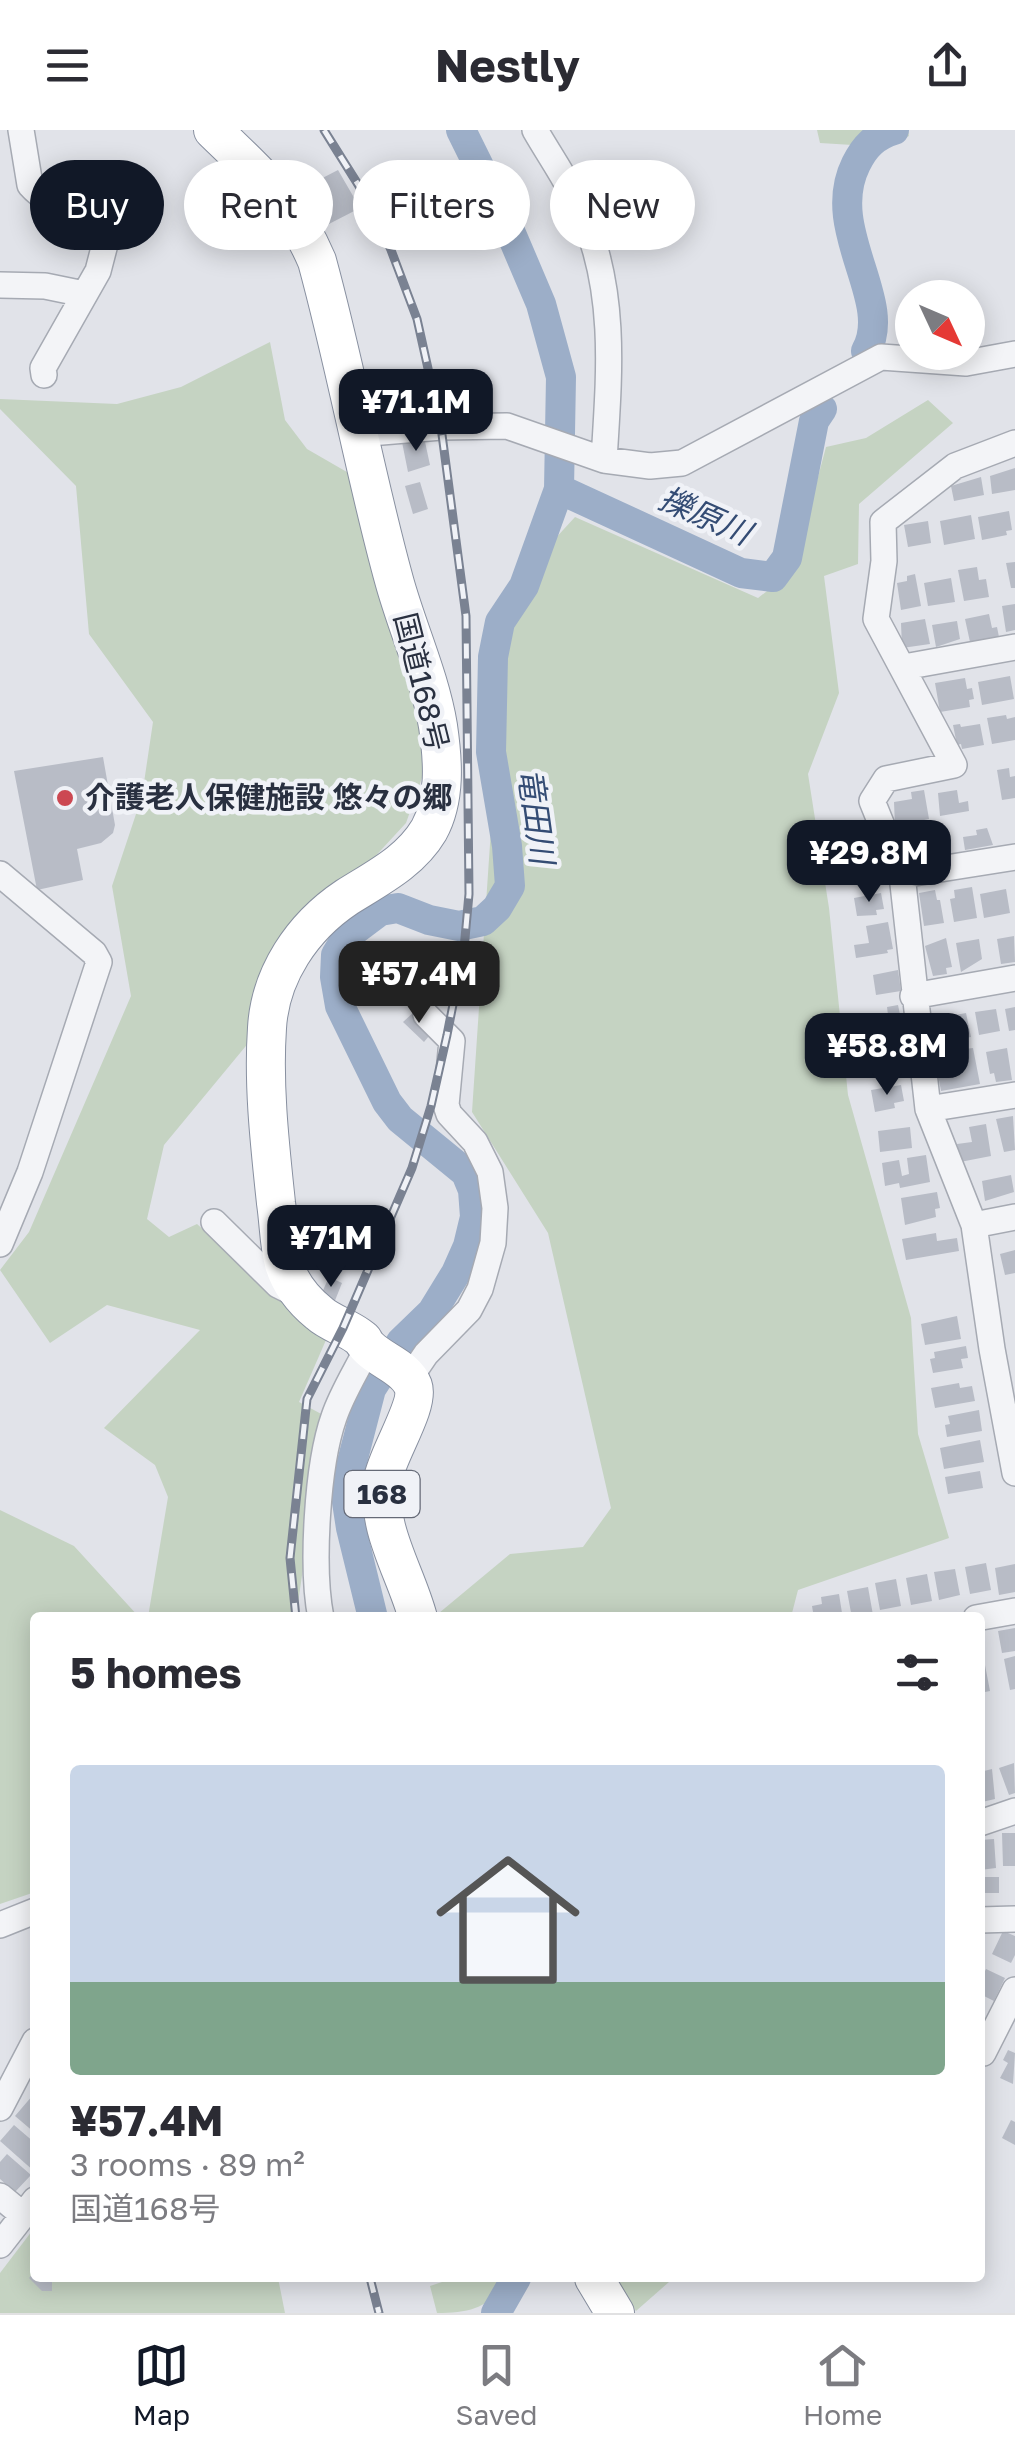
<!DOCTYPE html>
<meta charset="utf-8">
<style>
:root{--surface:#fff;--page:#f7f7f7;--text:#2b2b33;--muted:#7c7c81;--line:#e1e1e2;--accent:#111827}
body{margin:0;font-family:"Golos Text","Noto Sans JP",sans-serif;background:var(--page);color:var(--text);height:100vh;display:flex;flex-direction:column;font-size:38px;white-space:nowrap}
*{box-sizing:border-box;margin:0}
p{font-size:32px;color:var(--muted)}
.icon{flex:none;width:55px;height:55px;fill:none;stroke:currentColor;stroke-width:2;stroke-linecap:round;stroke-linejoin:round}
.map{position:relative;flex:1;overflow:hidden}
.drawer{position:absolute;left:30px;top:1482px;width:955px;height:670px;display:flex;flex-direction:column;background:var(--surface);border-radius:10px;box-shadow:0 5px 25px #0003}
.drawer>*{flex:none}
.guide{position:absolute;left:30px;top:30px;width:955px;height:90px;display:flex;gap:20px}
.needle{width:65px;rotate:134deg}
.fabs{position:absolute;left:895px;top:150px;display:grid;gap:20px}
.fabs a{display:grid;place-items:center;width:90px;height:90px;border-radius:50%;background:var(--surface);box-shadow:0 5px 25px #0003;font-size:50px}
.price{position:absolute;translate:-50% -85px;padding:0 22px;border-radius:20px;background:var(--accent);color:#fff;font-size:32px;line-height:65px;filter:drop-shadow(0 2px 5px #0008)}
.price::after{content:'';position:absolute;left:50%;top:60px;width:30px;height:22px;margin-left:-15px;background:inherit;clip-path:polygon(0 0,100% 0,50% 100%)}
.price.selected{background:#222;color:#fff}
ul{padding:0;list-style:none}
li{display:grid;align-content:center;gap:20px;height:530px;padding:0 40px}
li+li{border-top:2px solid var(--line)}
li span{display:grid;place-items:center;height:310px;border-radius:10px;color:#555}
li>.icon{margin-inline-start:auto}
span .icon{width:180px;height:180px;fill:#fffc;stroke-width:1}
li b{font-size:42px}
h2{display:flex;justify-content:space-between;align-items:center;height:120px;padding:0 40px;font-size:42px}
.chip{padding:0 35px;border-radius:45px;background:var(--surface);box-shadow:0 5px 25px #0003;font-size:35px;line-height:90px}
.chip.selected{background:var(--accent);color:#fff}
header{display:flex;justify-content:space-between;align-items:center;height:130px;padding:0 40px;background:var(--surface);font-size:45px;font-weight:700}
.tabs{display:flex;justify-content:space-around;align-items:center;height:140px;border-top:2px solid var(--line);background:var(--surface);font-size:28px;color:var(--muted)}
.tabs a{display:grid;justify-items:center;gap:5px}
.tabs .selected{color:var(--accent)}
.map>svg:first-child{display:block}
.green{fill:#c5d3c2}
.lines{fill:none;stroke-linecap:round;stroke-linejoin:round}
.river{stroke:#9caec8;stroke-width:30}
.building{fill:#b8bcc6}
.minor-casing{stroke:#a6aab3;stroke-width:28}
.highway-casing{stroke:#8890a0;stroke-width:40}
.minor{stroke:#f3f4f7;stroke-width:25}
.highway{stroke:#fff;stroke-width:38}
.rail-casing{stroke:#7a8292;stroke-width:9}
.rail{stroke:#f0f2f7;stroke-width:5;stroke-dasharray:15;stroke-linecap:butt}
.poi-dot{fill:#cc4852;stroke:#f0f2f7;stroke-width:4}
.labels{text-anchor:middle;stroke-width:9;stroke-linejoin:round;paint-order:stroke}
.shield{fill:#f0f2f7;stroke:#656a77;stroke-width:2.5}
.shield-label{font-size:28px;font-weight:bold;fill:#293040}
.street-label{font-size:30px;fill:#293040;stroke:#f0f2f7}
.poi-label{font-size:30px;font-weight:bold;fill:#293040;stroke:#f0f2f7;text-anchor:start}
.water-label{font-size:32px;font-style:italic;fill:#344c74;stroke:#f0f2f7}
</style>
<header><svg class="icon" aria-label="menu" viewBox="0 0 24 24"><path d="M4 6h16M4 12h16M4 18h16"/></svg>Nestly<svg class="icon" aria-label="share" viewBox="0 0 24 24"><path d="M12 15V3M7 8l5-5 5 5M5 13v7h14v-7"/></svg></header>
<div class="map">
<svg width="1015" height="2183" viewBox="0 0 1015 2183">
<rect width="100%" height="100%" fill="#e1e3e9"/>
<path class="green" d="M817,0H908L909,6L885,17L820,13Z
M270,212L285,290L307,319L359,349L418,570L423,645L406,693L370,732L250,911L164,1015L147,1089L169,1107L197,1094L326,1210L299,1272L325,1286L296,1487H148L168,1367L155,1335L104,1298L200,1200L107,1175L50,1213L0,1140L29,1102L131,866L112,756L142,666L153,592L89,504L76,356L0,279V269L117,274L181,257Z
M928,270L953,293L859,374L858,434L824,446L839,563L808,644L829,778L848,965L911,1188L918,1304L949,1408L798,1460L791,1487L433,1488L510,1424L583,1417L611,1378L548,1103L472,982L507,461L575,387L758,468L793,441L826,317L866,308Z
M0,1380L74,1416L139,1487L35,1488V1762L0,1774Z
M35,2097V2148H278L285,2183H0V2143Z
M454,2148H508C491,2178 470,2183 437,2183L430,2156Z
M613,2148H670L669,2152L636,2181Z"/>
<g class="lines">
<path class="river" d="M866,221C895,170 823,100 856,34C865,16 875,6 894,0
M559,359L741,443L773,447L787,428L814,291L822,279
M373,1488L351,1398L345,1359L371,1259L401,1212L432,1182L456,1143L468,1116L475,1087L473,1060L466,1043L400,989L387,972L340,876L335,847L336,825L348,805L380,781L398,778L429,790L459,796L483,791L497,778L510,756L507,716L491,622L493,527L500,492L524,456L559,359L561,247L541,174L504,87L461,0
M496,2183L516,2148"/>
</g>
<path class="building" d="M338,40L360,78L327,95L307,56Z
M424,307L430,335L408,342L402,312Z
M1015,338V360L992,364L990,346Z
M981,347L984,365L954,371L951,356Z
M420,352L428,379L413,384L405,356Z
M1009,381L1012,400L1006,401L1007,405L982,410L978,387Z
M971,385L975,409L944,415L940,391Z
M928,391L931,413L908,417L904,395Z
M1015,432V458H1011L1006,433Z
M977,437L979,450L986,449L989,467L964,471L958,440Z
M915,444L921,476L901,480L897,453L907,451V446Z
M951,448L955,472L928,476L924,453Z
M1015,474V500L1006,502L1002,476Z
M989,484L992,498L997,497L999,507L970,512L965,489Z
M925,489L930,514L902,518L901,493Z
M957,491L960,509L936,517L932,495Z
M1010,546L1014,569L982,575L978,552Z
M965,548L967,559L972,558L974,569L969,570L970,577L940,582L935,553Z
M1006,585L1007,589L1015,587V610L992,614L987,588Z
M960,594L961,597L980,594L984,615L962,619L961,614L957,615L953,595Z
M103,627L115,695L113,703L101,713L77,719L83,750L37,760L14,641Z
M1009,638L1010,647L1015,646V668L1002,670L997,640Z
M924,660L929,689L895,696L894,672L912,669L911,662Z
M957,660L959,673L968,671L969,681L940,686L938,663Z
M937,694L938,698L944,697L949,724L921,729L919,720L914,721L910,714L908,699Z
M987,698L993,715L965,720L963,707L977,705L976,700Z
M972,757L977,788L954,792L950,769L955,768L954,760Z
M1006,759L1010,783L984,788L980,764Z
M935,760L937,770H940L944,793L924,796L919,763Z
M881,763L884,779L876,780L877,785L857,786L854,768Z
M888,792L893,819L887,820L888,823L856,828L854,815L869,813L866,796Z
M1014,806L1015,832L1001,834L997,809Z
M946,808L952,837L946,838L947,844L933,846L925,816Z
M979,809L982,829L961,842L956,813Z
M396,816L442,830L434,883L408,874L412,849L389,833Z
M898,840L901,861L876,865L873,845Z
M898,875L902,894L895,895L897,908L880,911L876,887L888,885L887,877Z
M1015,877V900L1009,901L1005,879Z
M996,879L1000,901L979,905L975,882Z
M415,881L434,900L424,912L403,892Z
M966,883L971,907L949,911L948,905L937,907L934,889Z
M973,918L980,954L941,961L937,939L948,938L947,932L957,930L956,920Z
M1007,918L1012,950L996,952L994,943L990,944L986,922Z
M901,955L904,971L894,973L895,978L875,982L871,960Z
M1013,986L1015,1020L1004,1022L996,989Z
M986,994L991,1026L960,1032L957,1014L972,1012L969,997Z
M910,997L912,1018L880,1022L878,1001Z
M926,1025L930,1052L900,1058L899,1053L885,1056L882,1033L899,1030L902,1046L909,1044L907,1028Z
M1011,1045L1014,1062L985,1071L982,1051Z
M937,1062L940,1078L935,1079L936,1087L905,1095L901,1068Z
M936,1103L937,1111L957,1108L959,1121L906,1130L902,1109Z
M1015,1120V1143L1005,1145L1000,1124Z
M329,1147L342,1153L334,1173L320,1167Z
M957,1186L961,1209L925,1215L921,1194Z
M966,1216L968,1228L961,1229L963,1238L933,1243L930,1229L935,1228L934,1222Z
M959,1253L960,1258L972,1256L975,1271L935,1278L931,1258Z
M979,1280L982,1301L947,1307L945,1295L950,1294L948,1286Z
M980,1310L984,1332L944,1339L940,1318Z
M980,1341L983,1358L948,1364L945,1347Z
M986,1433L991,1460L970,1464L965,1437Z
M1015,1434V1462L999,1465L995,1438Z
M955,1439L960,1465L939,1470L934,1442Z
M927,1444L932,1471L911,1475L906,1448Z
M896,1449L901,1476L880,1480L875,1453Z
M868,1457L873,1485L852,1488L847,1461Z
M839,1464L842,1483L837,1484V1488H814L812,1476L822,1474L821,1467Z
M1015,1498V1521L1002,1523L998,1501Z
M1015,1526V1559L1010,1560L1004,1529Z
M985,1535L990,1561L980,1563V1536Z
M1014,1633L1015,1663L1009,1665L999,1638Z
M992,1639L995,1669L982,1672L980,1642Z
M1002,1703H1015V1736H1003Z
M994,1709L996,1738L980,1740V1710Z
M980,1747H999V1763H980Z
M1003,1801L1015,1806V1825L1011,1833L992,1824Z
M986,1839L1005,1848L994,1871L980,1864V1851Z
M1008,1920L1015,1923L1013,1954L1000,1948L1008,1933L1003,1930Z
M33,1965L35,1967V2003L15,1986Z
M1011,1990L1015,1992V2015L1002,2008Z
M14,1995L35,2013V2042L0,2011Z
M7,2024L31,2045L15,2062L0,2049V2032Z
M35,2141V2148L52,2149V2161H42L29,2148Z"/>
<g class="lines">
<defs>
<path id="minor" d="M21,0L30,55C59,88 81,57 105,114L98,141L43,238L44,245
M535,0C551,28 572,57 584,87C617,166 609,247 604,330
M0,155L45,156L84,164
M358,304L441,297L507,296L604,330L650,336L682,333L881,227L966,233L1015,224
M1015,313L955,336L883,392L884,431L876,489L954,635L886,649L872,671L902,745L928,979L974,1095L992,1219L1015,1343
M904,537L1015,517
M0,744L94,823L99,832L30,1042L0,1114
M902,745L1015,727
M913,866L1015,848
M928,979L1015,965
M214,1092L278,1155L292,1162L297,1160
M974,1095L1015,1087
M409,1249L426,1224L469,1180L480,1159L493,1113L495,1078L490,1042L475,1012L449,984L446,975L452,911L426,885
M321,1488C311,1438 317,1335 334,1287C342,1263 357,1240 368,1217
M976,1488L1015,1481
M980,1693L1015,1681
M980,1790L1015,1789
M0,1795L35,1781
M980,1923H983L1015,1860
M0,1978L35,1911
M0,2066L23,2085
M0,2115L35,2070"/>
<path id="highway" d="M213,0C260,46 291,70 317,131C346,237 365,345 394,450C407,498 430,547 438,596C443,630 446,669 429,700C410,732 377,748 347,767C302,797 270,845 267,898C263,956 270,1016 276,1073C279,1093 279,1115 284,1134C290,1153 303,1170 319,1183C330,1193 346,1197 358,1206C369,1214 358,1207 368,1217C381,1231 406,1237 413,1256C420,1275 387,1325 383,1349C376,1400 405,1440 418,1488
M594,2148L615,2183"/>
</defs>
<use href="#minor" class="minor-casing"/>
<use href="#highway" class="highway-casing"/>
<use href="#minor" class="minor"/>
<use href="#highway" class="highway"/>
<defs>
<path id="rail" d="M296,1488L290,1428L307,1269L343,1198L412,1038L431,976L447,905L464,819L469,764L466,486L441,297L417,189L391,120L369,72L324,0
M370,2148L379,2183"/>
</defs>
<use href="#rail" class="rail-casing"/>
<use href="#rail" class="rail"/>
</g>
<circle class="poi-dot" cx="65" cy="668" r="10"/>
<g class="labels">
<rect class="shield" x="344.5" y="1341" width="75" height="46" rx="8"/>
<g class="shield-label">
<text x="382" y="1374">168</text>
</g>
<g class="street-label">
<text transform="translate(421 552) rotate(76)" y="10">国道168号</text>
</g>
<g class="poi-label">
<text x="85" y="678">介護老人保健施設 悠々の郷</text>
</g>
<g class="water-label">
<text transform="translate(705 386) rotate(24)" y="11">擽原川</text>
<text transform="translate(536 686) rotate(82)" y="11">竜田川</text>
</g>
</g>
</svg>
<div class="fabs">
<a><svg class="needle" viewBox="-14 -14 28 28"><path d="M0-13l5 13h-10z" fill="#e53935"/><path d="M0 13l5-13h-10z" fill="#7c7c81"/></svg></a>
</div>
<b class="price" style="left:416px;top:324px">¥71.1M</b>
<b class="price" style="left:869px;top:775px">¥29.8M</b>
<b class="price selected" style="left:419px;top:896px">¥57.4M</b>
<b class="price" style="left:887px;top:968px">¥58.8M</b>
<b class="price" style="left:331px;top:1160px">¥71M</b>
<div class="guide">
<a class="chip selected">Buy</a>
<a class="chip">Rent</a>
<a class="chip">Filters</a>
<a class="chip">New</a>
</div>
<section class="drawer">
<h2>5 homes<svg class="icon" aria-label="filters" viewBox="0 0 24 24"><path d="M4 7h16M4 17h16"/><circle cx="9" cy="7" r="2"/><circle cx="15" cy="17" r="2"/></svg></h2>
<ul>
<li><span style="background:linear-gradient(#c9d6e8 70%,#7fa58c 0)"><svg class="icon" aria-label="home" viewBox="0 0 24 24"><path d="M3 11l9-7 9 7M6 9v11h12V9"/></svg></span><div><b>¥57.4M</b><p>3 rooms · 89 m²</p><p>国道168号</p></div></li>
</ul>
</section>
</div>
<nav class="tabs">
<a class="selected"><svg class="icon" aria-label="map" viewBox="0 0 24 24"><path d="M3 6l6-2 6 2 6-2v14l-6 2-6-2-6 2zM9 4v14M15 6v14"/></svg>Map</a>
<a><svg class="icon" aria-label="saved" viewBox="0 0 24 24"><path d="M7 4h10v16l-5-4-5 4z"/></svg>Saved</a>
<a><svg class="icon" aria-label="home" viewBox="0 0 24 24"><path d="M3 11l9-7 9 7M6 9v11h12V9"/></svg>Home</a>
</nav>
